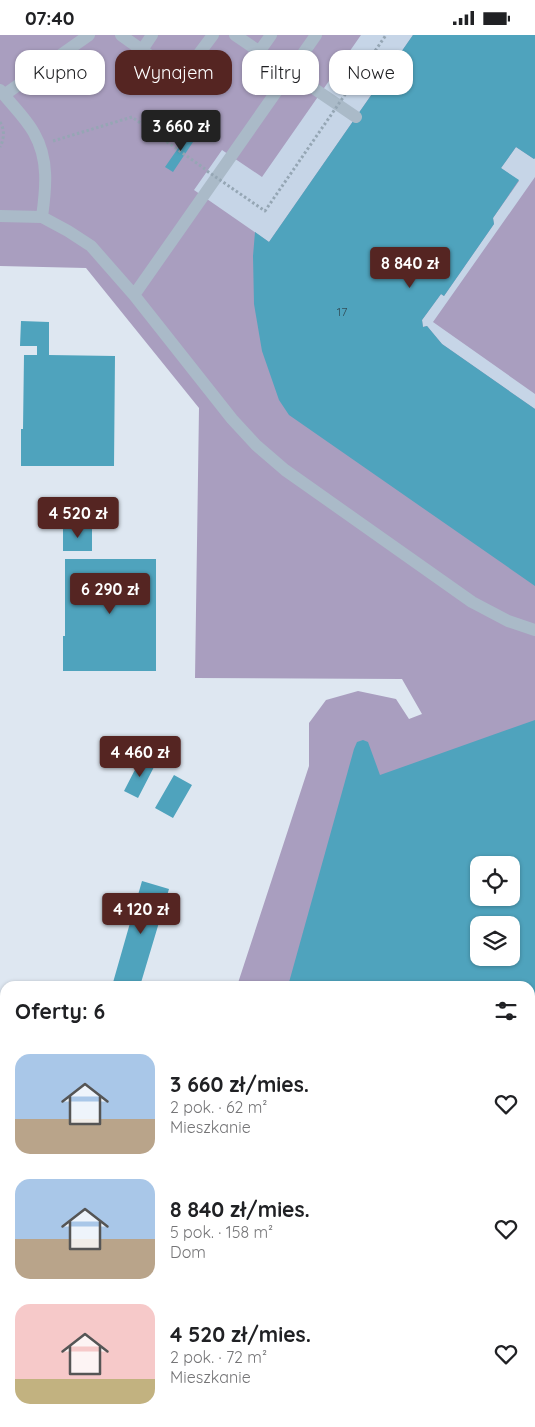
<!DOCTYPE html>
<html lang="pl">
<meta charset="utf-8">
<style>
:root{--surface:#fff;--page:#f6f6f6;--text:#202124;--muted:#757577;--accent:#552522}
body{margin:0;font-family:Quicksand,sans-serif;background:var(--page);color:var(--text);height:100vh;display:flex;flex-direction:column;font-size:19px;white-space:nowrap}
*{box-sizing:border-box;margin:0}
p{font-size:16px;color:var(--muted)}
.icon{flex:none;width:28px;height:28px;fill:none;stroke:currentColor;stroke-width:2;stroke-linecap:round;stroke-linejoin:round}
.map{position:relative;flex:1;overflow:hidden}
.details{position:absolute;left:0px;top:946px;width:535px;height:446px;display:flex;flex-direction:column;background:var(--surface);border-radius:15px 15px 0 0;box-shadow:0 1px 4px #0004}
.details>*{flex:none}
.guide{position:absolute;left:15px;top:15px;width:505px;height:45px;display:flex;gap:10px}
.tools{position:absolute;left:470px;top:821px;display:grid;gap:10px}
.tools a{display:grid;place-items:center;width:50px;height:50px;border-radius:10px;background:var(--surface);box-shadow:0 1px 4px #0004;font-size:25px}
.price{position:absolute;translate:-50% -42px;padding:0 11px;border-radius:5px;background:var(--accent);color:#fff;font-size:16px;line-height:32px;filter:drop-shadow(0 1px 2px #0008)}
.price::after{content:'';position:absolute;left:50%;top:30px;width:15px;height:11px;margin-left:-8px;background:inherit;clip-path:polygon(0 0,100% 0,50% 100%)}
.price.selected{background:#222;color:#fff}
ul{padding:0;list-style:none}
li{display:flex;align-items:center;gap:15px;height:125px;padding:0 15px}
li span{display:grid;place-items:center;flex:none;width:140px;height:100px;border-radius:15px;color:#555}
li>.icon{margin-inline-start:auto}
span .icon{width:60px;height:60px;fill:#fffc;stroke-width:1}
li b{font-size:21px}
h2{display:flex;justify-content:space-between;align-items:center;height:60px;padding:0 15px;font-size:21px}
.tag{padding:0 18px;border-radius:15px;background:var(--surface);box-shadow:0 1px 4px #0004;font-size:18px;line-height:45px}
.tag.selected{background:var(--accent);color:#fff}
.status{display:flex;justify-content:space-between;align-items:center;height:35px;padding:0 25px;background:var(--surface);direction:ltr}
.status svg{height:14px;fill:currentColor}
.map>svg:first-child{display:block}
.green{fill:#a99ebf;fill-rule:evenodd}
.plaza{fill:#c6d5e7}
.building{fill:#4fa3bd;fill-rule:evenodd}
.lines{fill:none;stroke-linecap:round;stroke-linejoin:round}
.path{stroke:#95a6b4;stroke-width:3;stroke-dasharray:2.5 2.5;stroke-linecap:butt}
.minor{stroke:#aabac8;stroke-width:12}
.path-bridge{stroke:#95a6b4;stroke-width:3;stroke-dasharray:2.5 2.5;stroke-linecap:butt}
.labels{text-anchor:middle;stroke-width:4;stroke-linejoin:round;paint-order:stroke}
.number-label{font-size:12px;fill:#324e58}
</style>
<div class="status"><b>07:40</b><svg viewBox="0 0 49 12"><path d="M0 12V9h3v3zM5 12V6h3v6zM10 12V3h3v9zM15 12V0h3v12zM26 1h20v11H26zM47 4h2v5h-2z"/></svg></div>
<div class="map">
<svg width="535" height="1392" viewBox="0 0 535 1392">
<rect width="100%" height="100%" fill="#dee7f1"/>
<path class="green" d="M0,0H535V1392H366L363,1388H530V951H237L309,731V688L326,665L358,656L396,664L409,684L422,679L402,644L195,643L199,373L86,233L0,231ZM479,830H511V862H479ZM479,890H511V922H479Z"/>
<path class="plaza" d="M361,0H413L269,207L194,155L222,115L262,142Z
M516,112L534,124L535,123V142L433,287L535,359V374L442,309L427,291L423,292L422,285L441,259L444,261L494,189L493,183L519,146L501,133Z"/>
<path class="building" d="M413,0H535V123L534,124L516,112L501,133L519,145L493,183L494,189L444,261L441,259L422,285L423,292L427,291L442,309L535,374V551L289,380L279,365L262,316L254,269L253,221L255,197L269,207Z
M190,96L197,101L173,137L165,132Z
M21,286L49,287V320L115,321L114,431H21V394H23L24,320H37V311H20Z
M92,491V516H63V492Z
M65,524H156V636H63V601H65Z
M535,685V1392H423L420,1388H530V951H288L354,714L357,707L363,705L368,707L380,740ZM479,830H511V862H479ZM479,890H511V922H479Z
M141,723L155,730L138,763L124,756Z
M174,740L192,750L173,783L155,773Z
M142,846L169,854L140,951H112Z
M0,1156L5,1162V1223L0,1216Z
M150,1388H216L220,1392H154Z"/>
<g class="lines">
<path class="path" d="M0,87C5,94 4,105 0,112
M53,106L132,82L205,134
M0,1323L5,1329
M137,1388L142,1392"/>
<path class="minor" d="M121,0L167,33L180,36L189,32L213,0
M235,0L356,82
M142,15L152,0
M259,17L271,0
M0,55C11,69 26,83 34,98C49,124 46,153 42,182
M4,60L89,0
M0,181L42,182L68,196L91,211L134,260L232,384L256,410L285,435L472,567L508,586L535,595
M134,260L316,0
M0,1345L5,1351
M36,1388L40,1392"/>
<path class="path-bridge" d="M207,136L265,176L386,0"/>
</g>
<g class="labels">
<g class="number-label">
<text x="342" y="281">17</text>
</g>
</g>
</svg>
<div class="tools">
<a><svg class="icon" aria-label="locate" viewBox="0 0 24 24"><circle cx="12" cy="12" r="6"/><path d="M12 2v4M12 18v4M2 12h4M18 12h4"/></svg></a>
<a><svg class="icon" aria-label="layers" viewBox="0 0 24 24"><path d="M12 4l9 5-9 5-9-5zM3 14l9 5 9-5"/></svg></a>
</div>
<b class="price selected" style="left:181px;top:117px">3 660 zł</b>
<b class="price" style="left:410px;top:254px">8 840 zł</b>
<b class="price" style="left:78px;top:504px">4 520 zł</b>
<b class="price" style="left:110px;top:580px">6 290 zł</b>
<b class="price" style="left:140px;top:743px">4 460 zł</b>
<b class="price" style="left:141px;top:900px">4 120 zł</b>
<div class="guide">
<a class="tag">Kupno</a>
<a class="tag selected">Wynajem</a>
<a class="tag">Filtry</a>
<a class="tag">Nowe</a>
</div>
<section class="details">
<h2>Oferty: 6<svg class="icon" aria-label="filters" viewBox="0 0 24 24"><path d="M4 7h16M4 17h16"/><circle cx="9" cy="7" r="2"/><circle cx="15" cy="17" r="2"/></svg></h2>
<ul>
<li><span style="background:linear-gradient(#a9c7e8 65%,#b9a48a 0)"><svg class="icon" aria-label="home" viewBox="0 0 24 24"><path d="M3 11l9-7 9 7M6 9v11h12V9"/></svg></span><div><b>3 660 zł/mies.</b><p>2 pok. · 62 m²</p><p>Mieszkanie</p></div><svg class="icon" aria-label="heart" viewBox="0 0 24 24"><path d="M12 20l-8-8c-3-5 5-10 8-4 3-6 11-1 8 4z"/></svg></li>
<li><span style="background:linear-gradient(#a9c7e8 60%,#b9a48a 0)"><svg class="icon" aria-label="home" viewBox="0 0 24 24"><path d="M3 11l9-7 9 7M6 9v11h12V9"/></svg></span><div><b>8 840 zł/mies.</b><p>5 pok. · 158 m²</p><p>Dom</p></div><svg class="icon" aria-label="heart" viewBox="0 0 24 24"><path d="M12 20l-8-8c-3-5 5-10 8-4 3-6 11-1 8 4z"/></svg></li>
<li><span style="background:linear-gradient(#f6c9c9 75%,#c2b280 0)"><svg class="icon" aria-label="home" viewBox="0 0 24 24"><path d="M3 11l9-7 9 7M6 9v11h12V9"/></svg></span><div><b>4 520 zł/mies.</b><p>2 pok. · 72 m²</p><p>Mieszkanie</p></div><svg class="icon" aria-label="heart" viewBox="0 0 24 24"><path d="M12 20l-8-8c-3-5 5-10 8-4 3-6 11-1 8 4z"/></svg></li>
</ul>
</section>
</div>
